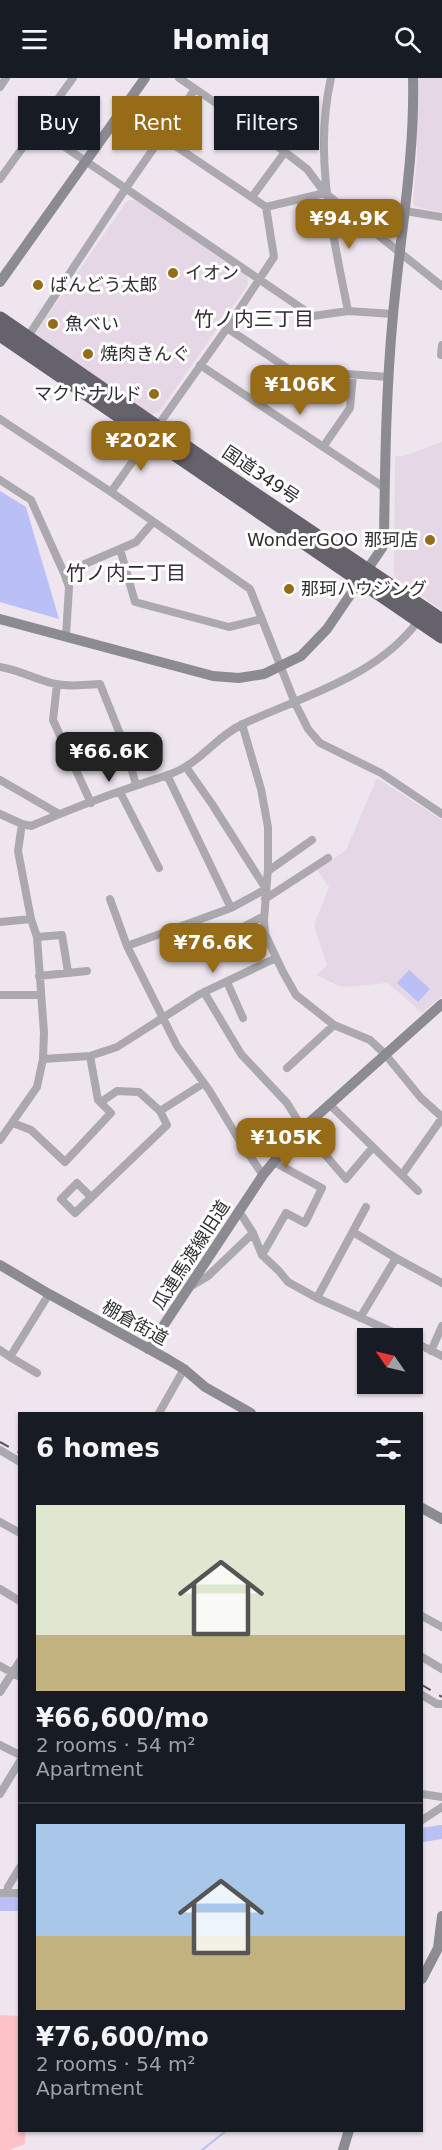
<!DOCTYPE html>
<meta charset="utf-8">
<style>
:root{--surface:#171b24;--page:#242831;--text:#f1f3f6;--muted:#9ea1a6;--line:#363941;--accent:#966c18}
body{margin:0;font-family:"DejaVu Sans","Noto Sans JP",sans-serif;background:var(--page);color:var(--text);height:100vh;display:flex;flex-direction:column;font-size:22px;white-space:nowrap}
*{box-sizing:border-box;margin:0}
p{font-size:20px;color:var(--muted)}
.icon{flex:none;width:33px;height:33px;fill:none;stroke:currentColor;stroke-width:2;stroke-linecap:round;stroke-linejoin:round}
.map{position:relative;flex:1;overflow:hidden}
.details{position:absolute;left:18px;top:1334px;width:405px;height:720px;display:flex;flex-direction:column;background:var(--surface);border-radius:0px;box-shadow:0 2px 4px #0004}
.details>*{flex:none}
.top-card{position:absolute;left:18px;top:18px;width:406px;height:54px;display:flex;gap:12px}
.needle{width:39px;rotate:304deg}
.controls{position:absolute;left:357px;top:1250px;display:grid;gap:12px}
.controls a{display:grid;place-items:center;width:66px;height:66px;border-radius:0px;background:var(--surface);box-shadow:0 2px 4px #0004;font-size:30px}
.price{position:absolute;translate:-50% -51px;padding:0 14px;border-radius:12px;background:var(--accent);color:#fff;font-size:20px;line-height:39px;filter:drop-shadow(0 2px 3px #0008)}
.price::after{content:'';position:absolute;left:50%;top:36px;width:18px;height:14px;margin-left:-9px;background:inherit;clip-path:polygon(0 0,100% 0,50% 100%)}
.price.selected{background:#222;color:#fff}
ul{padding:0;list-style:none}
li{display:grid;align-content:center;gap:12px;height:318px;padding:0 18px}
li+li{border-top:2px solid var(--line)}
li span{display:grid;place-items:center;height:186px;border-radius:0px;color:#555}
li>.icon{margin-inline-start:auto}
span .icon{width:108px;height:108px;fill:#fffc;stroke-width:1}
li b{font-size:26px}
h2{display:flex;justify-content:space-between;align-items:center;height:72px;padding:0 18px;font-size:26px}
.chip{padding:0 21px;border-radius:0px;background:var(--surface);box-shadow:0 2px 4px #0004;font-size:21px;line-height:54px}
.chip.selected{background:var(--accent);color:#fff}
header{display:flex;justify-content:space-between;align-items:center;height:78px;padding:0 18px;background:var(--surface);font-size:27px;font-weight:700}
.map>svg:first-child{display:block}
.built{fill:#e6d7e6}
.green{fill:#fdc1c8}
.water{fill:#babff5}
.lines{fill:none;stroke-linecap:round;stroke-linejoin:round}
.stream{stroke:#babff5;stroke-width:2}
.river{stroke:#babff5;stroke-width:14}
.street{stroke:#aba9ae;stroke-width:8}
.secondary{stroke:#8d8b92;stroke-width:10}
.highway{stroke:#66626b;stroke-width:15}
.rail{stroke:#5a555a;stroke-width:2;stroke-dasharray:10 10;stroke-linecap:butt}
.poi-dot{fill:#966c18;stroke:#fff;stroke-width:2}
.labels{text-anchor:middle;stroke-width:6;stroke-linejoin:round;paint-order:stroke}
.poi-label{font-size:18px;fill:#312e31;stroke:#fff;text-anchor:start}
.street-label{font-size:18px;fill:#312e31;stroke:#fff}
.neighbourhood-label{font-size:20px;fill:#322b32;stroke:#fff}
</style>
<header><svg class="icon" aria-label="menu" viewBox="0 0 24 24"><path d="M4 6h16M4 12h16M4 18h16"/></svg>Homiq<svg class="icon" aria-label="search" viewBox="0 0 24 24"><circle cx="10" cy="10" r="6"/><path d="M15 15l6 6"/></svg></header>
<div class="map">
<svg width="442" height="2072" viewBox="0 0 442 2072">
<rect width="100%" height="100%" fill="#eee5ee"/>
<path class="built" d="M417,0H442V134L416,129L413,126L417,81Z
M136,121L247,197L248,207L159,334L151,337L35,256L127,123Z
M442,364V531L441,532L397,501L394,495L395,378H404Z
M377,700L442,742V918L422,935L388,905L342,909L316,897L327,888L314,847L329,809L317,792L346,772Z"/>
<path class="green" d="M0,1937L19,1938L20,2052H26L25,2066L9,2072H0Z"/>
<path class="water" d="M0,413L26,429L59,541L0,524Z
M409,892L430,911L418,924L397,905Z"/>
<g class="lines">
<path class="stream" d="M202,2072L227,2052"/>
<path class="river" d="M422,1757L442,1754
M0,1826H20"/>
<path class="street" d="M179,0L260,55L307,91L325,115L442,208
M331,0C313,78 333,156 348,233
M0,9L6,0
M37,50L313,238L348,233L393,236
M162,59L266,129L325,115
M0,101L73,0
M252,119L285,74
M405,133L442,139
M227,250L290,292L389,299
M27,260L126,110L195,11
M441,277L442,267
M200,287L385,410
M0,341L111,414L250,511L295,625L308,651L320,665L381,695L442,736
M323,369L350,330L353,297
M0,402L31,422L64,495L69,509L66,558
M111,414L227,250L274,179L266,129
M120,471L135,524L229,549L262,541
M64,495L136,464L153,444
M0,589C20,592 36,602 56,606C71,609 85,607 100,606L126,671L136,707
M57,606L53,642L91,725
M242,646L261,711L268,749V790L264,842L265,856L283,894L296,917L334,947L370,962L385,976L421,1020L442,1039
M186,689L212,726L266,811L231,830
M167,697L231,830L127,868L177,968L209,1012L241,1065L263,1097
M0,702L59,736
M120,714L159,790
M0,736L22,746
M268,793L312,762
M110,821L127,868
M265,821L328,780
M0,844L31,841
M37,859L62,857L68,894
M216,863L264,838
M39,898L87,893
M227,904L243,940
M204,914L241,976L287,1025L303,1051L346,1101L373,1069
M0,917H40
M90,978L117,969L200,916L276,880
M287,990L334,947
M329,1026L418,1113
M160,1033L204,1005
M13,1045L31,1052L65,1084L111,1035L98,1022L90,978L43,981
M0,1062L37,1009L43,981L44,955L37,859L31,841L18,773L22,746L31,748C66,733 102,719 138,707C153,701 171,698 185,689C206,677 219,657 243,646C303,618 377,599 418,543
M402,1097L442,1040
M91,1119L77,1105L61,1121L75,1135L167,1047L160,1033L139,1014L117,1013L101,1024
M239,1133L253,1155L262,1177L279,1193L288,1204L317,1220L366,1129
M353,1154L396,1180
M262,1177L286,1135L305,1145L322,1110L274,1084
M193,1207L208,1198L253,1155
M317,1220L406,1260
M360,1240L396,1180L442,1205
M412,1263L442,1278
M0,1272L10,1279
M431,1273L442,1248
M37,1295L10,1279L49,1216
M159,1335L184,1291
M0,1372L20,1384
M0,1444L20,1455
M0,1511L20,1523
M422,1538L442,1549
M422,1579L442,1591
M0,1588L20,1599
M0,1614L20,1583
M422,1617L437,1626H442
M0,1667L20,1677
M0,1716L20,1683
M422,1716L442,1719
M422,1742L442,1729
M0,1815H20
M7,1815L8,1809L20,1789"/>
<path class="secondary" d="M0,204L145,0
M0,541L213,598L239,600L264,596L301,578L327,551L382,470L384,461C385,386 386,311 393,237C400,158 415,79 413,0
M0,1187L49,1216L169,1282L184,1291L205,1309L251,1335
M148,1271L263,1097L289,1065L311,1043L442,926
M422,1430L442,1441
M422,1901L438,1870L442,1838
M343,2072L349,2052"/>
<path class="highway" d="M0,241L230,400L442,543
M0,256L442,558"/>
<path class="rail" d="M0,1364L20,1375
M422,1607L442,1619"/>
</g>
<g class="poi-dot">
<circle cx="173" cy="195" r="6"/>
<circle cx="38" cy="207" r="6"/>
<circle cx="53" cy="246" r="6"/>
<circle cx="88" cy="276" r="6"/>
<circle cx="154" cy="316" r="6"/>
<circle cx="430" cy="462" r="6"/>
<circle cx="289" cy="511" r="6"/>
</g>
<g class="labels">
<g class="poi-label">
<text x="185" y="201">イオン</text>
<text x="50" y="213">ばんどう太郎</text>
<text x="65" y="252">魚べい</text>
<text x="100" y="282">焼肉きんぐ</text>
<text x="142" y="322" text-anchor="end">マクドナルド</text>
<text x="418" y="468" text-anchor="end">WonderGOO 那珂店</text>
<text x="301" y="517">那珂ハウジング</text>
</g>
<g class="street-label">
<text transform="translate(261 397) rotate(34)" y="6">国道349号</text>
<text transform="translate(191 1177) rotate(-57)" y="6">瓜連馬渡線旧道</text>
<text transform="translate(135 1245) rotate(29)" y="6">棚倉街道</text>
</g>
<g class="neighbourhood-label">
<text x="254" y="248">竹ノ内三丁目</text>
<text x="126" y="502">竹ノ内二丁目</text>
</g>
</g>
</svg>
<div class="controls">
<a><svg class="needle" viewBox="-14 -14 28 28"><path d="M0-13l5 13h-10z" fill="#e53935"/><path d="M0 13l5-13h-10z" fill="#9ea1a6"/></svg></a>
</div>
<b class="price" style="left:349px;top:172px">¥94.9K</b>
<b class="price" style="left:300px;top:338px">¥106K</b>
<b class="price" style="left:141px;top:394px">¥202K</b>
<b class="price selected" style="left:109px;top:705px">¥66.6K</b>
<b class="price" style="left:213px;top:896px">¥76.6K</b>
<b class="price" style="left:286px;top:1091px">¥105K</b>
<div class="top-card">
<a class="chip">Buy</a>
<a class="chip selected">Rent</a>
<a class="chip">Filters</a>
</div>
<section class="details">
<h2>6 homes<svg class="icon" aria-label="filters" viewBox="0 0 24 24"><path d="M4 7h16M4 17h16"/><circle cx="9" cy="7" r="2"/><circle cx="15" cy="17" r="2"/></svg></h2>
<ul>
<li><span style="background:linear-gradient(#dfe7d0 70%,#c2b280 0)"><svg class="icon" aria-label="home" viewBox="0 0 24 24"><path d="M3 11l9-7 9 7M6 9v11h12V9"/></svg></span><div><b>¥66,600/mo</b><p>2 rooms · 54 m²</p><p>Apartment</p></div></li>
<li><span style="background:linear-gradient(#a9c7e8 60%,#c2b280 0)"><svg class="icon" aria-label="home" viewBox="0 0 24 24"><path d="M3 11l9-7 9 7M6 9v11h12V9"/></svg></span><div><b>¥76,600/mo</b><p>2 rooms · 54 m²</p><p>Apartment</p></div></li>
</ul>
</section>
</div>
